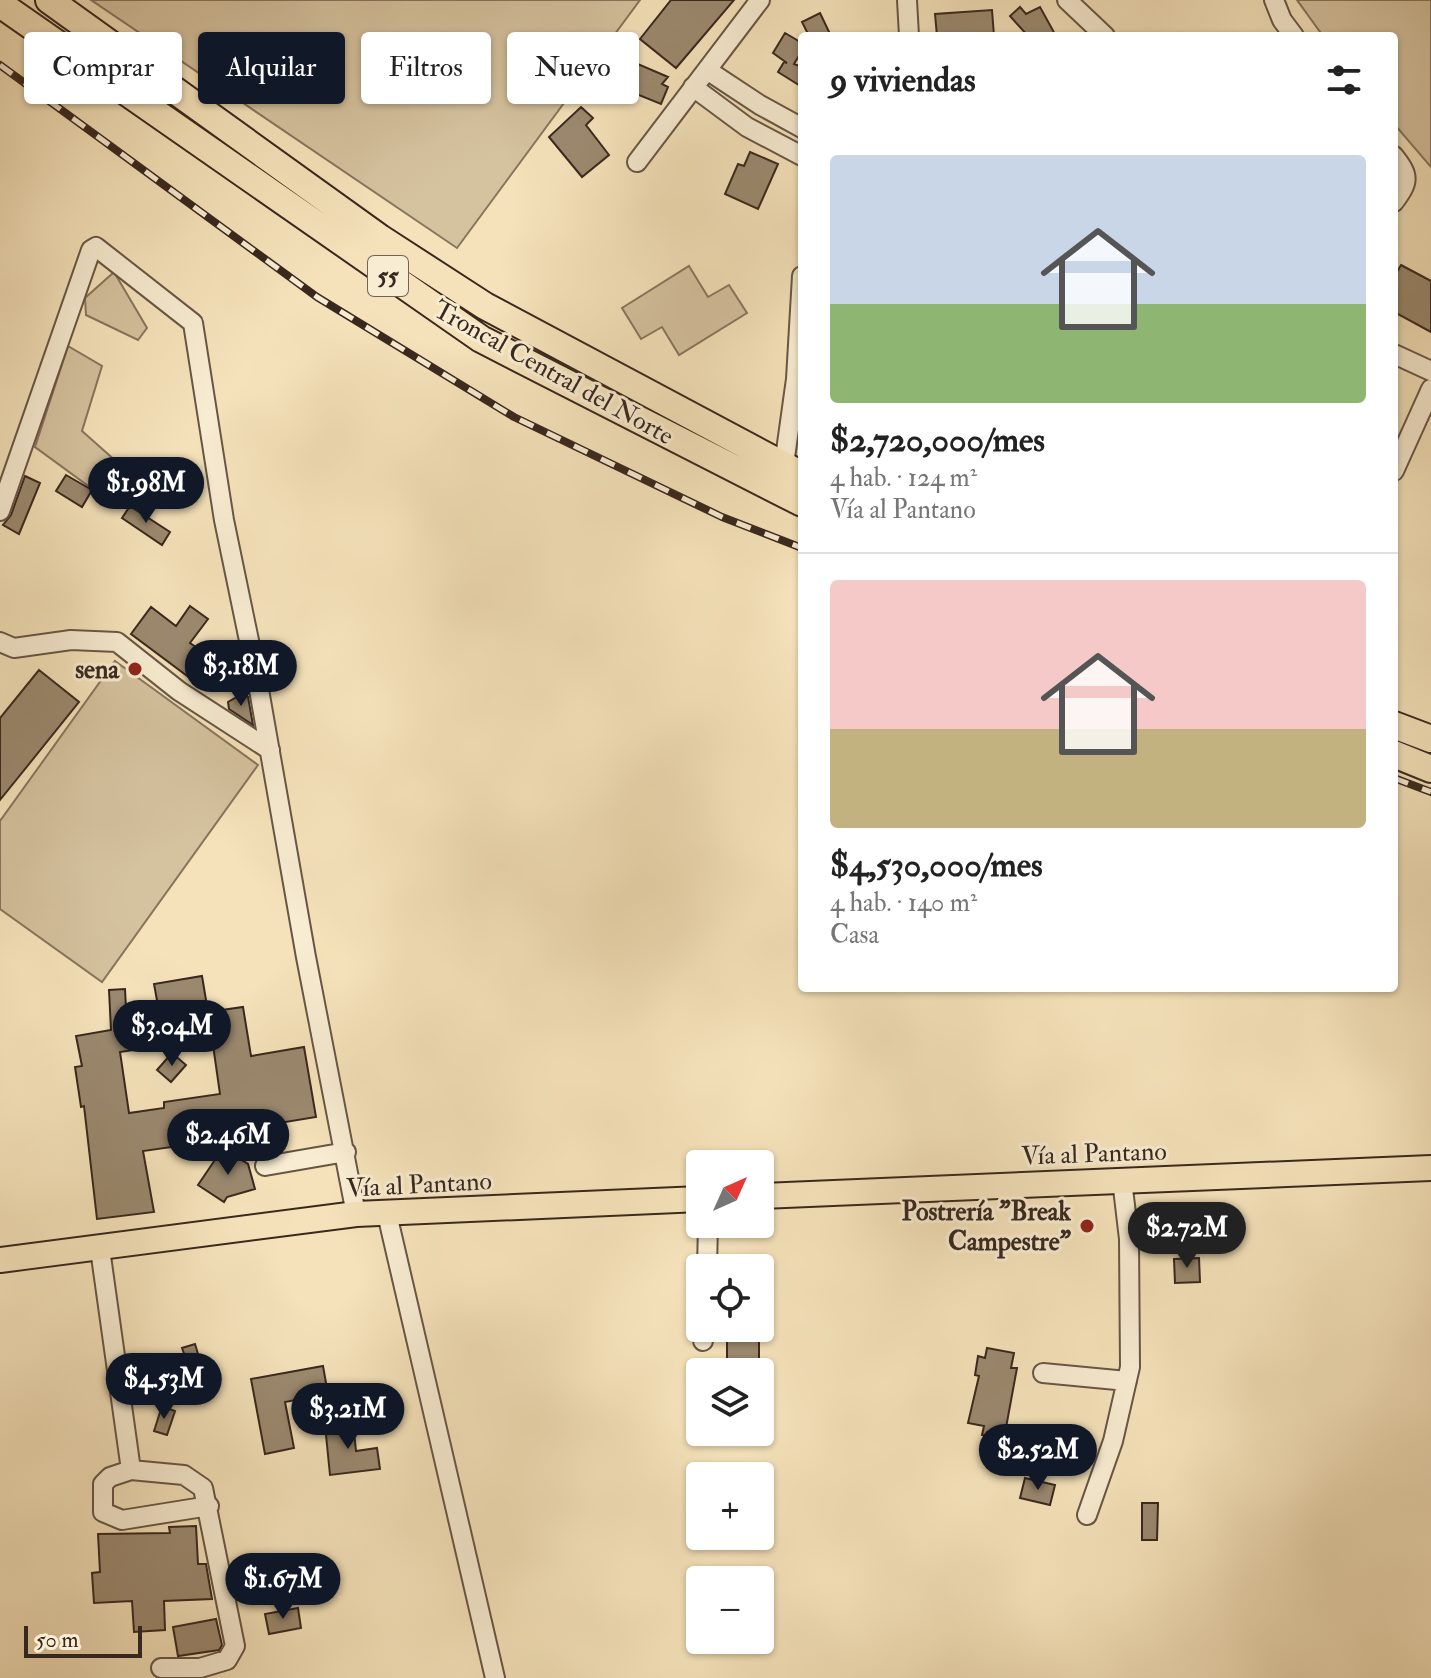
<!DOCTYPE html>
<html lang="es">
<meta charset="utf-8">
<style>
:root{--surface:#fff;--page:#f2f2f2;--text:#222;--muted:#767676;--line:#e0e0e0;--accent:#111827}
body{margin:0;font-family:"IM FELL Double Pica",serif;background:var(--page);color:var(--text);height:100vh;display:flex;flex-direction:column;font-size:30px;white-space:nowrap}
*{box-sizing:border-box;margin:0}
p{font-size:26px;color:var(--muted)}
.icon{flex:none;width:44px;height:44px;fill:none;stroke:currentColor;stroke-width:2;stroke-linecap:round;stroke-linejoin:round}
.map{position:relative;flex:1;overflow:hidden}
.side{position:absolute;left:798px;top:32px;width:600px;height:960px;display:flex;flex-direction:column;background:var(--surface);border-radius:8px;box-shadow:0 2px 6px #0004}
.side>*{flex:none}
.guide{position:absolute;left:24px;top:32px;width:654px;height:72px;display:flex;gap:16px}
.needle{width:52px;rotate:45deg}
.fabs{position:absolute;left:686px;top:1150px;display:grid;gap:16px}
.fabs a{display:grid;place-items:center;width:88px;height:88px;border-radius:8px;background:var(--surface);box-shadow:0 2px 6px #0004;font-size:40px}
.scale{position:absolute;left:24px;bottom:20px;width:118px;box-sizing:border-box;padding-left:8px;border:4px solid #39281e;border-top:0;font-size:22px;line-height:28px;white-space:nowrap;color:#39281e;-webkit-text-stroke:6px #f8ecd2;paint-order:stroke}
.price{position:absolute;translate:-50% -68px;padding:0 18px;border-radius:28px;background:var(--accent);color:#fff;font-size:26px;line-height:52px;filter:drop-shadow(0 2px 4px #0008)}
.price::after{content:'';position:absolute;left:50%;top:48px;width:24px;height:18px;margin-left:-12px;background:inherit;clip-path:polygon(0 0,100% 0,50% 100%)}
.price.active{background:#222;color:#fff}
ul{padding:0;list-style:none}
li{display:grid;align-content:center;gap:16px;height:424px;padding:0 32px}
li+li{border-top:2px solid var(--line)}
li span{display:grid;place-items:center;height:248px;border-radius:8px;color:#555}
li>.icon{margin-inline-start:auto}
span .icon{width:144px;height:144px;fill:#fffc;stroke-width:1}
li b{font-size:34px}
h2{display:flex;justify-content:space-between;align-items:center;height:96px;padding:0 32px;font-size:34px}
.pill{padding:0 28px;border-radius:8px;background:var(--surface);box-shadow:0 2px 6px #0004;font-size:28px;line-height:72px}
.pill.active{background:var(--accent);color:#fff}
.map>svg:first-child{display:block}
.green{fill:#d5c29f;stroke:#87755e;stroke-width:2}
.building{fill:#9b896f;stroke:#39281e;stroke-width:2;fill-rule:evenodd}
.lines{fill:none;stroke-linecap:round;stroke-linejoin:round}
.minor-casing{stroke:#685645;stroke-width:22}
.major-casing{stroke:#39281e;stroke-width:28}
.highway-casing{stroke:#39281e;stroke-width:30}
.minor{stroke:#f8ecd2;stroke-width:18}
.major{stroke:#f5e2ba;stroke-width:24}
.highway{stroke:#f5e2ba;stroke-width:26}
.rail-casing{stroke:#39281e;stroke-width:8}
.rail{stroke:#f8ecd2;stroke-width:5;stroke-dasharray:15;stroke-linecap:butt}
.poi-dot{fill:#8f2418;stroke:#f8ecd2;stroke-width:3}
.labels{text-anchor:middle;stroke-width:6;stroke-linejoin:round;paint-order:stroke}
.shield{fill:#f8ecd2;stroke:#726354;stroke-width:2}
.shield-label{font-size:24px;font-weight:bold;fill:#39281e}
.street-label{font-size:26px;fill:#39281e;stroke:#f8ecd2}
.poi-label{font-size:26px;font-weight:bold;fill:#39281e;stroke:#f8ecd2;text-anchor:end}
</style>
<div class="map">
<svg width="1431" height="1678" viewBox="0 0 1431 1678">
<rect width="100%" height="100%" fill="#f5e2ba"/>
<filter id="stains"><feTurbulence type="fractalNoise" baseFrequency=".0025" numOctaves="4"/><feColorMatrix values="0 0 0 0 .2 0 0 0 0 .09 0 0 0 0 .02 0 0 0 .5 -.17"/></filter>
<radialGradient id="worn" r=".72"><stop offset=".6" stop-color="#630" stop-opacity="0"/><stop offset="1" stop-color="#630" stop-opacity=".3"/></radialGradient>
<path class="green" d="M91,0H640L457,248Z
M1297,0H1431V167L1394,124V36H1323Z
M689,266L708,297L729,285L747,313L679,355L662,327L641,339L622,308Z
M114,272L147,328L138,340L86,315L85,298Z
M68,346L102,366L82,431L118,463L98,493L35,447Z
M115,661L258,765L102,982L0,909V821Z"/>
<path class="building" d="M671,0H734L676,68L640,39Z
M1020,7L1026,14L1040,7L1056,36H1028L1010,16Z
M992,10L994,36H937L935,14Z
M820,13L831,36H809L802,22Z
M785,33L802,43V51L794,64L802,67V87L778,72L784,62L787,63L773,53Z
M622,64L636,70L638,64L668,77L662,84L668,87L661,104L614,85Z
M581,107L593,118L586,125L609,155L582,177L549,137Z
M750,152L778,164L758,209L725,194L738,164L744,166Z
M1401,265L1431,281V332L1394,312V277Z
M66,475L92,490L82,507L56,491Z
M25,476L40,483L19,534L3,525L11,515Z
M130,506L170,532L162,545L122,518Z
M190,606L208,619L190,643L215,660L198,684L131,634L151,607L176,626Z
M39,670L79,702L0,800V718Z
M242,694L248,697L253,725L229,709L228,702Z
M202,976L208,1012L243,1007L251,1056L304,1047L316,1117L261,1126L263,1134L143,1151L154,1212L97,1219L84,1106L81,1107L75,1067L82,1066L76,1036L111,1030L109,990L125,989L127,1027L161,1022L154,984ZM212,1038L220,1094L164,1102V1108L129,1113L120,1052Z
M172,1053L186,1065L171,1082L157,1070Z
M223,1148L248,1164L255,1189L227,1197L224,1202L198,1185Z
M1199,1258L1200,1282L1175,1283L1174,1259Z
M727,1334H759V1372L727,1369Z
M195,1344L202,1367L190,1371L182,1348Z
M987,1348L1014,1353L1011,1368H1017L1005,1433L998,1432L997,1437L982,1435L984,1426L968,1423L979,1376L975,1375L978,1356L985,1358Z
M323,1366L328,1394L285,1402L294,1448L265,1454L251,1379Z
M162,1406L175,1411L167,1435L154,1431Z
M353,1422L356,1451L377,1448L380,1469L330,1475L325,1425Z
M1025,1478L1055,1485L1050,1505L1020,1498Z
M1142,1503H1158L1157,1540H1142Z
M196,1526L198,1564H206L212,1599L164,1601L165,1630L134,1632L132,1601L94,1603L92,1573L100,1572L98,1534L170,1533L169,1527Z
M298,1608L301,1628L269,1634L265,1614Z
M216,1619L222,1645L219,1650L178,1656L173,1627Z"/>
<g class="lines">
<defs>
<path id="minor" d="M907,0L909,36
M1067,0L1105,36
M1274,0L1282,20L1294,36
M707,70L760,105L802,128
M693,87L747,127L802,156
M1394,156C1410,176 1409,182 1394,202
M637,162L760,0
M1394,354L1431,371
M784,465L796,379L802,276
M1394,471L1431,389
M0,511L91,250L96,247L193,323L224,520L258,684L306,957L356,1214
M0,642L14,648L71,640L117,642L179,691L270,750
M265,1166L346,1152
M387,1214L495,1678
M100,1249L131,1470L184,1475L203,1488L235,1646L227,1660L200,1668H161
M707,1268L708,1224
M703,1341L704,1328
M1043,1373L1127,1381
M131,1470L110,1477L103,1484V1512L122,1520L209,1506
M1087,1515L1113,1441L1130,1367L1129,1239L1122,1180"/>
<path id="major" d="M760,1196L1431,1168
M0,1260L356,1214L700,1199"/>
<path id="highway" d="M49,0L380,238L485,306L802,475
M0,4L481,339L802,503
M1394,725L1431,739
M1394,754L1431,769"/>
</defs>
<use href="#minor" class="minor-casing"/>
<use href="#major" class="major-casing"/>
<use href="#highway" class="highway-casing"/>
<use href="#minor" class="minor"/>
<use href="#major" class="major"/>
<use href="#highway" class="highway"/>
<defs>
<path id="rail" d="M0,65L317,297L514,417L722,517L802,548
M1394,778L1431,792"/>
</defs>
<use href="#rail" class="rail-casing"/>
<use href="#rail" class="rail"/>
</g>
<g class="poi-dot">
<circle cx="135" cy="669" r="8"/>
<circle cx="1087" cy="1226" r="8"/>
</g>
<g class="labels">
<rect class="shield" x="368" y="256" width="40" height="40" rx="6"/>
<g class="shield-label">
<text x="388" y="284">55</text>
</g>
<g class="street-label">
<text transform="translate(554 372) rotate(29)" y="9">Troncal Central del Norte</text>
<text transform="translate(1094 1153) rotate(-2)" y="9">Vía al Pantano</text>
<text transform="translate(419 1184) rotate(-3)" y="9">Vía al Pantano</text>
</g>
<g class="poi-label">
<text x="119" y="678">sena</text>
<text x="1071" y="1220">Postrería "Break<tspan x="1071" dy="30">Campestre"</tspan></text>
</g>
</g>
<rect width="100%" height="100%" filter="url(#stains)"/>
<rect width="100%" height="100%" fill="url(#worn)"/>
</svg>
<div class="fabs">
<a><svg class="needle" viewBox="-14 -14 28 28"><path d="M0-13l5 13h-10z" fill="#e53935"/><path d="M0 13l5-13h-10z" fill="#767676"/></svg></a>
<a><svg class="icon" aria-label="locate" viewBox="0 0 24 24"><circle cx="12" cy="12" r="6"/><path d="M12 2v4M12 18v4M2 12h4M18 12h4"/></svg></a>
<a><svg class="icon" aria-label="layers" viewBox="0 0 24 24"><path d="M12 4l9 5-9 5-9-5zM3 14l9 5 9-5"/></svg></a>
<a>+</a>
<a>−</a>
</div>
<div class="scale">50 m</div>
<b class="price" style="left:146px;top:525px">$1.98M</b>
<b class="price" style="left:241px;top:708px">$3.18M</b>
<b class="price" style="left:172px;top:1068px">$3.04M</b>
<b class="price" style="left:228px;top:1177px">$2.46M</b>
<b class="price active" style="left:1187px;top:1270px">$2.72M</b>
<b class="price" style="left:164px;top:1421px">$4.53M</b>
<b class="price" style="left:348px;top:1451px">$3.21M</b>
<b class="price" style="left:1038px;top:1492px">$2.52M</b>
<b class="price" style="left:283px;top:1621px">$1.67M</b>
<div class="guide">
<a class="pill">Comprar</a>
<a class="pill active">Alquilar</a>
<a class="pill">Filtros</a>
<a class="pill">Nuevo</a>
</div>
<section class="side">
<h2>9 viviendas<svg class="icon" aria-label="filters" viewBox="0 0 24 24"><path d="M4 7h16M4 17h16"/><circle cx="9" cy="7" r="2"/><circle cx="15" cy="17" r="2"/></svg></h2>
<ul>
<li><span style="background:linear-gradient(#c9d6e8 60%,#8fb573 0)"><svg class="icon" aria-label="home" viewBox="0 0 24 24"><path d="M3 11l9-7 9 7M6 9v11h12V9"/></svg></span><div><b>$2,720,000/mes</b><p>4 hab. · 124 m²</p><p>Vía al Pantano</p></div></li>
<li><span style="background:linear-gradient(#f6c9c9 60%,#c2b280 0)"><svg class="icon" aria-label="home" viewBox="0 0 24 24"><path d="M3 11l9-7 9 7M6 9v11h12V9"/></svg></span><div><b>$4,530,000/mes</b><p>4 hab. · 140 m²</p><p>Casa</p></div></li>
</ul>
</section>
</div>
